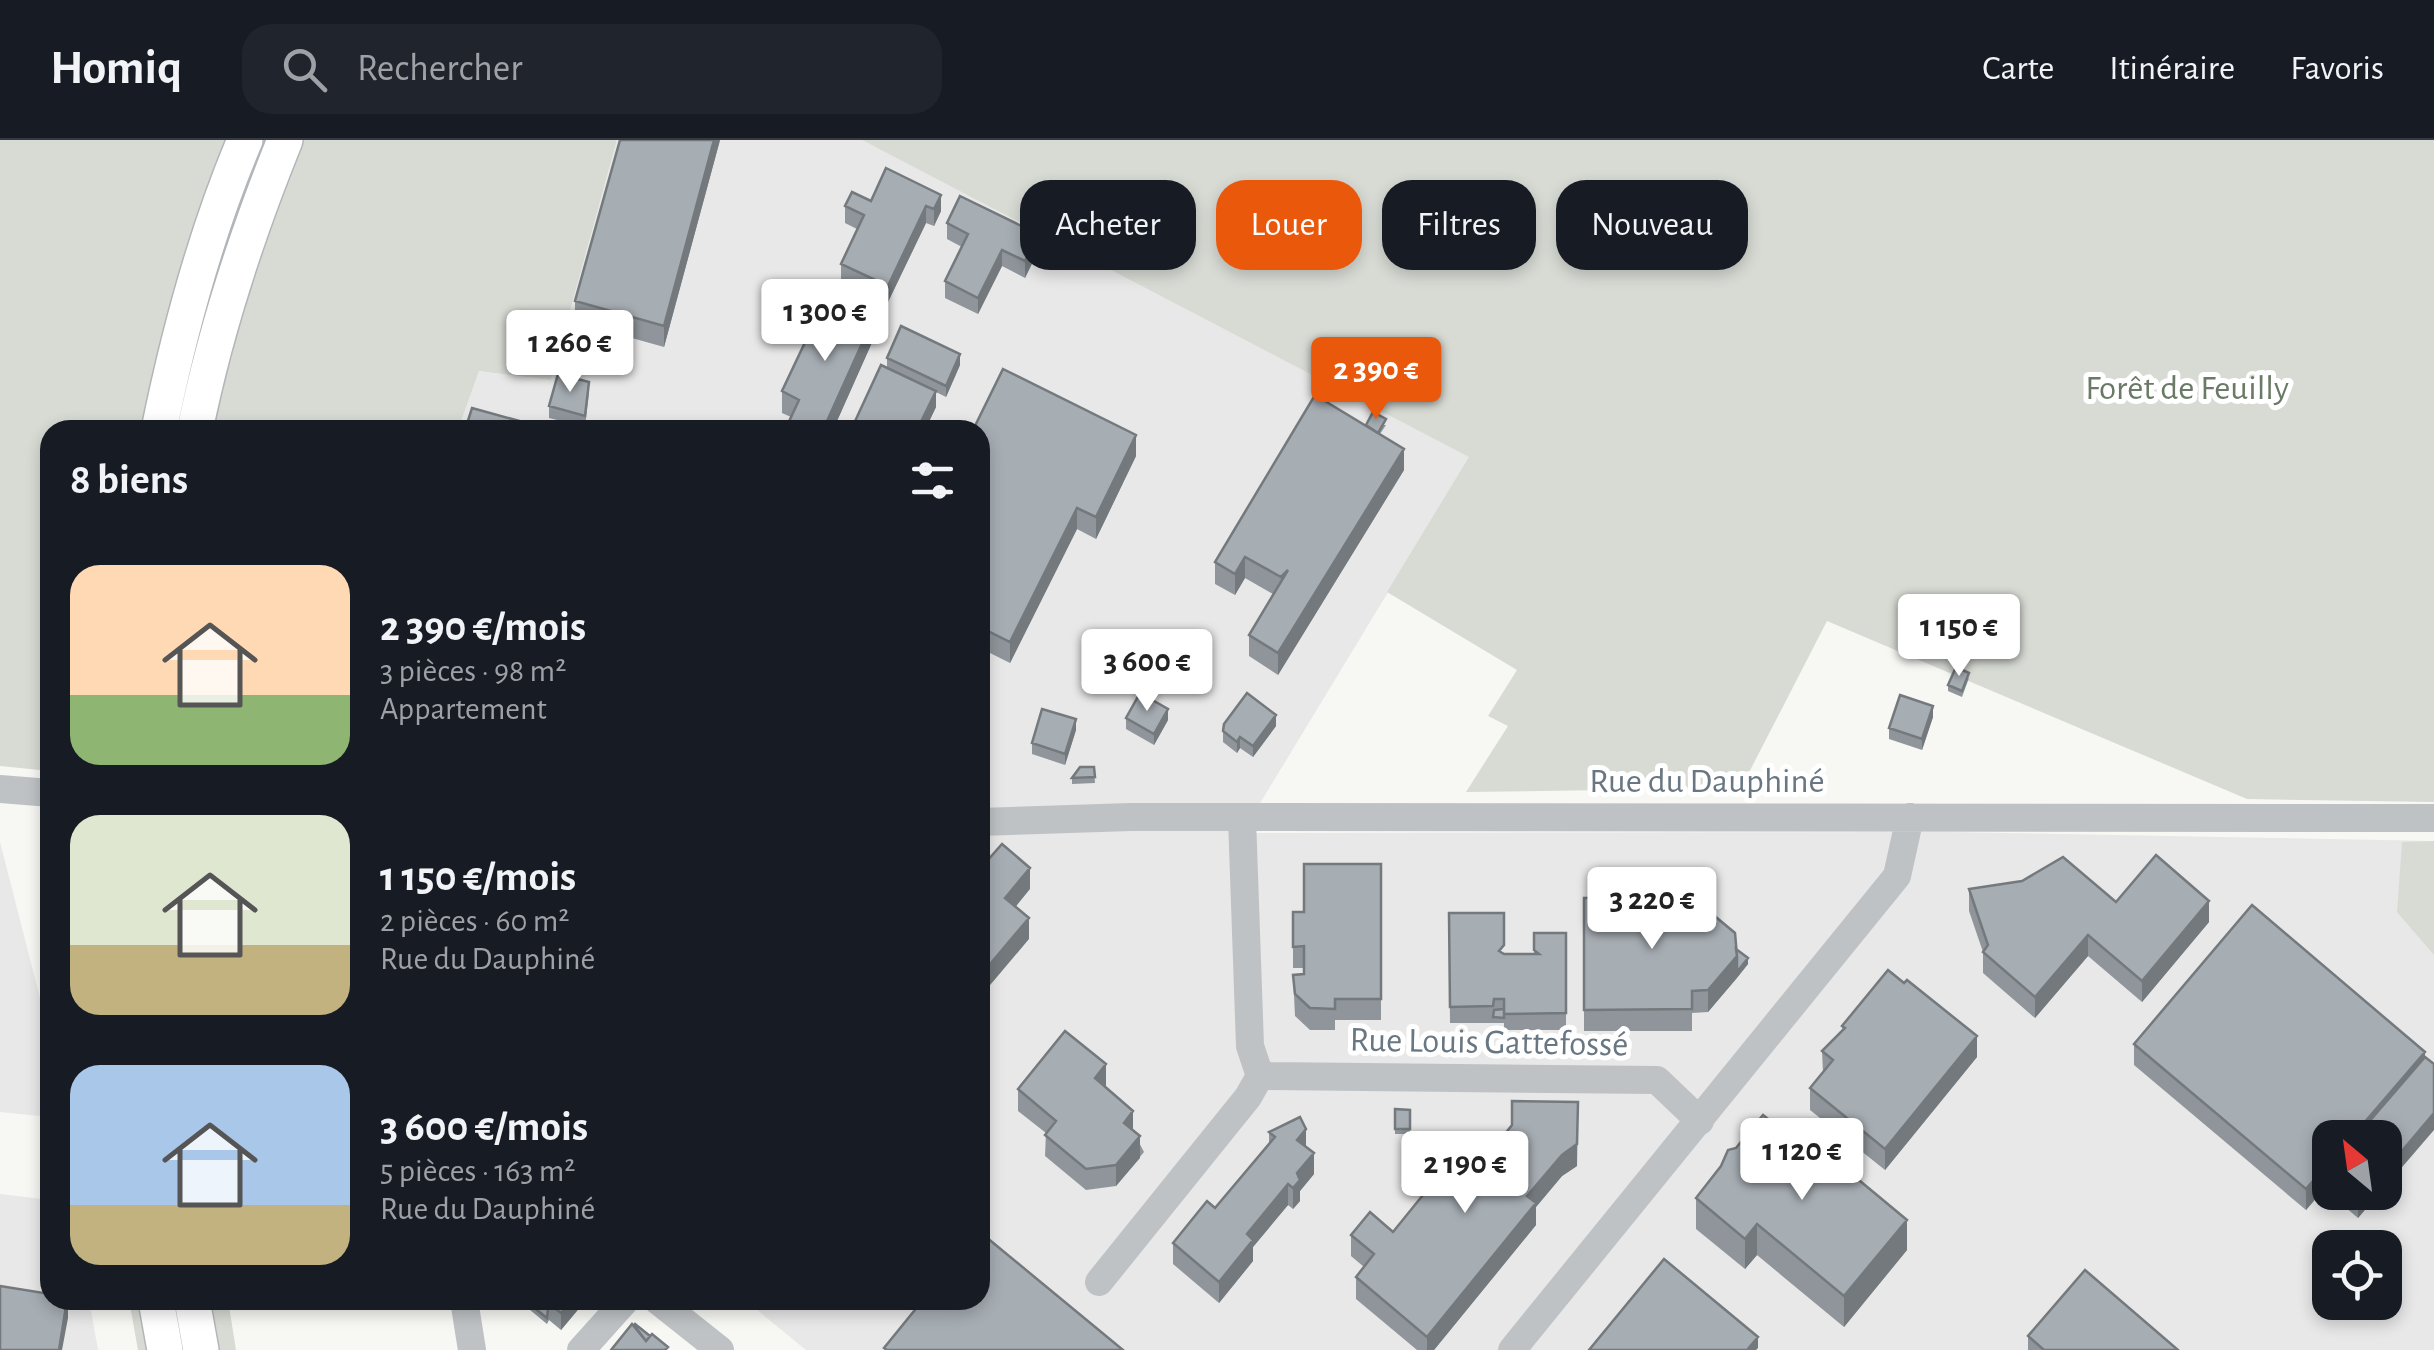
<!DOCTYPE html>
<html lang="fr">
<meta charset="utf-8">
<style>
:root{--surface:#171b24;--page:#20242c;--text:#f1f3f6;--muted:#9ea1a6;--line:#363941;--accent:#ea580c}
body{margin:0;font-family:"Alegreya Sans",sans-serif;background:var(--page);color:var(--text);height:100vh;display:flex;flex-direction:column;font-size:38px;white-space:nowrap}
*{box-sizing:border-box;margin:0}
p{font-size:32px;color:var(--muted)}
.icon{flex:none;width:55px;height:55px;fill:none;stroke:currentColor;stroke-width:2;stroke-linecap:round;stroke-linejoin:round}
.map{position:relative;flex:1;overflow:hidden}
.drawer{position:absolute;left:40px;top:280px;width:950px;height:890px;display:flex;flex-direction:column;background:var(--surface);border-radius:30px;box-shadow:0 5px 15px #0003}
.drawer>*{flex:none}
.top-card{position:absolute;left:1020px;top:40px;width:950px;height:90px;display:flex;gap:20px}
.needle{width:65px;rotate:331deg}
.fabs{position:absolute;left:2312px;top:980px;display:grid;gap:20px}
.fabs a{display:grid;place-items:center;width:90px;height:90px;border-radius:20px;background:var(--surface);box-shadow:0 5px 15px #0003;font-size:50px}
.price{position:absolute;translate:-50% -85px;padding:0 22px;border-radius:10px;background:#fff;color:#222;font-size:32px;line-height:65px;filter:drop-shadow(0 2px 5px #0008)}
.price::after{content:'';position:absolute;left:50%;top:60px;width:30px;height:22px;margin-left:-15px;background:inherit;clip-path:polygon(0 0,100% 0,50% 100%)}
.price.current{background:var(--accent);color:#fff}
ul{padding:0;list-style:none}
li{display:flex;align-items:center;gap:30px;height:250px;padding:0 30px}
li span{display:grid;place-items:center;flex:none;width:280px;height:200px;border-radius:30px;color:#555}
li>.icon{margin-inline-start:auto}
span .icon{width:120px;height:120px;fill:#fffc;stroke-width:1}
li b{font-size:42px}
h2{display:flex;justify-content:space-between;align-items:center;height:120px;padding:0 30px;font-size:42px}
.chip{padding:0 35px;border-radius:30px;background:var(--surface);box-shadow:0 5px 15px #0003;font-size:35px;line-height:90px}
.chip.current{background:var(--accent);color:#fff}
header{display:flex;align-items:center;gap:60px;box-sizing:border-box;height:140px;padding:0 50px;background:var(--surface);border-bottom:2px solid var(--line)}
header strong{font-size:48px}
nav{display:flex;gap:55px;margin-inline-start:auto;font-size:35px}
.search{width:700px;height:90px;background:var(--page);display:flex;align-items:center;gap:25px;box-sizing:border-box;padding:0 35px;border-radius:30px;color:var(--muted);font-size:38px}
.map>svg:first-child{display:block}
.built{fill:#e7e8e7;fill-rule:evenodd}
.green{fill:#d7dbd4}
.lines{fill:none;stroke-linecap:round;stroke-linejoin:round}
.major-casing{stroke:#b2b6b9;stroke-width:38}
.minor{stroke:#bec2c5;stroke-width:28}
.major{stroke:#fff;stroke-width:35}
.wall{fill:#8f959a}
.shaded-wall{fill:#74797d}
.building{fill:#a6adb3;stroke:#74797d;stroke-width:2.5}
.labels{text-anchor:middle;stroke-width:10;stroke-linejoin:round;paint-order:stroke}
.park-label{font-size:35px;fill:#6b7a67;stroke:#fff}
.street-label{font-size:35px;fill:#697782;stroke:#fff}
</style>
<header>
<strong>Homiq</strong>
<div class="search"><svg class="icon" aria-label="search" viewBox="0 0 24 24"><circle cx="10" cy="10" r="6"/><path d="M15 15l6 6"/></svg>Rechercher</div>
<nav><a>Carte</a><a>Itinéraire</a><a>Favoris</a></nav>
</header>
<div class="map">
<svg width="2434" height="1210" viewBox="0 0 2434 1210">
<rect width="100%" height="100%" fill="#f7f7f4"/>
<path class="built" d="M617,0H862L1470,317L1242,693L1947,692L2434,701V1210H806L745,1160H980V290H458L479,231L551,240ZM2330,998H2385V1052H2330ZM2330,1108H2385V1162H2330Z
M0,702L50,897V977L0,972Z
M0,1054L50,1060V1160H89L98,1210H0Z"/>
<path class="green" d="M0,0H271L185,290H50V631L0,626Z
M298,0H617L551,240L479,231L458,290H212L268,77Z
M862,0H2434V662L2247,659L1827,481L1741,648L1466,652L1508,586L1488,576L1517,530L1387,452L1469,317Z
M2434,701V815L2397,772L2402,702Z
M129,1160H228L236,1210H138Z"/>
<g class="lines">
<defs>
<path id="major" d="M159,290C179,192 206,92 245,0
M195,290C215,191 247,94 285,0
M156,1160L165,1210
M192,1160L201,1210"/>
</defs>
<use href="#major" class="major-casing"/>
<path class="minor" d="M0,649L50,653
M1242,678L1250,906L1260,936L1657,940L1700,981
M980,682L1131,677L2434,678
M1099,1142L1248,957L1260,936
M464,1160L472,1210
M657,1160L720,1210
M581,1210L626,1160
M1512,1210L1897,736L1910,677"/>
<use href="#major" class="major"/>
</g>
<path class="wall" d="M720,0L664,207L575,182V161Z
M886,28L941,71L934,86L926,83L888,162L841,140V124L857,89L845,83V66L871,61Z
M947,83L1038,111L1025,138L1002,126L978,174L945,158V141L962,107L947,99Z
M874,198L833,290H785L791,277L782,273V251Z
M887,218L960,225L946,257L936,252V267L925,290H851L887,228Z
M589,253L585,287L549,278V266Z
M1366,285H1386L1380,294L1404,330L1278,535L1249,516V495L1273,454L1245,438L1235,455L1215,444V422Z
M980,290L1136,316L1096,399L1077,389L1010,523L980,508Z
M1969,538L1962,557L1948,551V545Z
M1933,577L1922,610L1889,599V588Z
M1126,578L1168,580L1154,605L1126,589Z
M1276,586L1253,617L1240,608L1237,613L1223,602V591Z
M1076,590L1065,625L1032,614V603Z
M1094,627L1095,643L1072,644V638Z
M1381,724V880H1335V890H1310L1295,876L1293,835L1304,834V828H1293V772H1304Z
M1969,749L2116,762L2209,782L2142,862L2088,816L2035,878L1983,833V812L1969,771Z
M1584,758L1691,763L1736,809L1748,824L1708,872L1692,873V891H1584Z
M1449,773L1504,814H1534V793H1566V890H1504V880V883H1493V881V883H1450Z
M1842,886L1977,917L1885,1030L1810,970V948L1823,933L1822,911L1842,891Z
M2134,904L2425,917L2330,998V1052H2380L2358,1078L2324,1049L2306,1070L2134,925Z
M1105,946L1133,991L1144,1012L1116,1046L1086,1050L1045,1016L1046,993L1018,971V949Z
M1395,969L1410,970V994H1395Z
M1269,992L1306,1006L1314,1034L1300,1051V1061L1293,1069L1288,1065L1253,1107V1121L1219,1163L1173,1124V1103L1215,1068L1269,1004Z
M1484,1020L1577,1026L1562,1036L1536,1067V1085L1434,1210H1417L1356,1159V1137L1364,1127L1351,1116V1095L1393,1092Z
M1696,1058L1907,1110L1844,1187L1757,1115L1745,1129L1696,1089Z
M518,1160H586L561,1190L549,1180L547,1184Z
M2028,1196L2178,1210H2028Z"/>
<path class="shaded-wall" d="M714,0H720L664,207V186Z
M941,55V71L934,86V69Z
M926,66V83L888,162V146Z
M1038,94V111L1025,138V121Z
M1002,110V126L978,174V158Z
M874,177V198L833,290H823Z
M960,214V225L946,257V246Z
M936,251V267L925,290H917Z
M1136,295V316L1096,399V377Z
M1404,309V330L1278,535V513Z
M1077,368V389L1010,523V502Z
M1245,417V438L1235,455V434Z
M1933,566V577L1922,610V599Z
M1168,569V580L1154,605V594Z
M1276,575V586L1253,617V606Z
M1076,579V590L1065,625V614Z
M1240,597V608L1237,613V602Z
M1030,728V749L1005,780V758Z
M2209,761V782L2142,862V841Z
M1029,778V799L980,857V836Z
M2088,795V816L2035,878V857Z
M1737,816V838L1708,872V850Z
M1748,818V824L1737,838V832Z
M1977,896V917L1885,1030V1009Z
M2425,912V933L2369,998H2351Z
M1106,924V946L1095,959V938Z
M1578,962L1577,1026L1562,1036L1536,1067V1085L1434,1210H1427V1197L1527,1056Z
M1133,971V992L1124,983Z
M2434,973V990L2385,1047V1031Z
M1306,989V1010L1297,1000Z
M1140,996V1018L1116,1046V1025Z
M1314,1013V1034L1300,1051V1061L1293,1069V1048L1297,1033Z
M2330,1021V1038L2324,1033V1049L2306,1070V1049Z
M1288,1044V1065L1253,1107V1121L1219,1163V1142L1247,1094Z
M2366,1052H2380L2358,1078V1062Z
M1907,1080V1110L1844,1187V1156Z
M1757,1084V1115L1745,1129V1099Z
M68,1160V1178L62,1210H59Z
M572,1160H586L561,1190V1173Z
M1758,1197V1208L1756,1210H1747Z"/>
<path class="building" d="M620,0H714L664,186L575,161Z
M886,28L941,55L934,69L926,66L888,146L841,124L864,75L845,66L852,52L871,61Z
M960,56L1038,94L1025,121L1002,110L978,158L945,141L968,94L947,83Z
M827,156L874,177L823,290H785L799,260L782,251Z
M901,186L960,214L946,246L887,218Z
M881,225L936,251L917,290H851Z
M1003,229L1136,295L1096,377L1077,368L1010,502L980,487V290H973Z
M558,234L589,242L585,276L549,266Z
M1315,255L1404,309L1278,513L1249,495L1288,430L1281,437L1245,417L1235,434L1215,422Z
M472,268L552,290H465Z
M1373,272L1386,279L1378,293L1366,285Z
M769,285L780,290H767Z
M1956,527L1969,533L1962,551L1948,545Z
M1140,553L1168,569L1154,594L1126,578Z
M1247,553L1276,575L1253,606L1240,597L1237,602L1223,591L1224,584Z
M1900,555L1933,566L1922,599L1889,588Z
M1042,569L1076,579L1065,614L1032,603Z
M1080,627H1094L1095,637L1072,638Z
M1002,704L1030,728L1005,758L1029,778L980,836V729Z
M2156,715L2209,761L2142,841L2088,795L2035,857L1983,812L1988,805L1969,749L2022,741L2063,717L2116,762Z
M1304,724H1381V859H1335V869L1310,868L1295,854L1293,835L1304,834V806L1293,807V772H1304Z
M1691,756V763H1699L1735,793L1737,816L1708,850L1692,851V869L1584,870V758Z
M2252,765L2425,912L2351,998H2330V1021L2306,1049L2134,904Z
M1449,773H1504V805L1499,811L1504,814H1539L1534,810V793H1566V873L1504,874V859H1494L1493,866L1450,867Z
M1736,809L1748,818L1737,832V816Z
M1888,830L1904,843L1907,840L1977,896L1885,1009L1810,948L1833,920L1822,911L1845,888L1842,886Z
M1504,869V878L1493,877L1494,870Z
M1065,891L1106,924L1095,938L1133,971L1124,983L1140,996L1116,1025L1086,1029L1045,995L1056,981L1018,949Z
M2425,917L2434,924V973L2385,1031V998H2355Z
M1512,961L1578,962L1577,1004L1562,1015L1527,1056L1536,1063L1427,1197L1356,1137L1374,1114L1351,1095L1370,1072L1393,1092L1465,1003L1484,1020L1512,985Z
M1395,969L1410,970V989H1395Z
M1763,975L1782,990L1789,982L1907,1080L1844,1156L1757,1084L1745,1099L1696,1058L1721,1026L1728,1010L1736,1008Z
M1300,977L1306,989L1297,1000L1314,1013L1297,1033L1300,1040L1293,1048L1288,1044L1247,1094L1253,1100L1219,1142L1173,1103L1207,1061L1215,1068L1275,997L1269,992Z
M2330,1026V1038L2324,1033Z
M2347,1052H2366L2358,1062Z
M980,1092L1123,1210H887L884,1208L923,1160H980Z
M1664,1119L1758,1197L1747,1210H1589Z
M2085,1130L2178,1210H2044L2028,1196Z
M0,1146L50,1154V1160H67L59,1210H0Z
M537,1160H549L547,1178L532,1166Z
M549,1160H572L561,1173L547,1162Z
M632,1184L646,1201L652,1194L668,1207L665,1210H611Z
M635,1184L650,1196L646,1201L634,1185Z"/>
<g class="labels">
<g class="park-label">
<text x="2187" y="259">Forêt de Feuilly</text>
</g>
<g class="street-label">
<text x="1707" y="652">Rue du Dauphiné</text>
<text transform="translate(1489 901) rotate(1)" y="12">Rue Louis Gattefossé</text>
</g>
</g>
</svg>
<div class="fabs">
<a><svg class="needle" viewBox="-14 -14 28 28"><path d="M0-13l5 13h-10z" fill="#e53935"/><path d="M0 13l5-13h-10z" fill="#9ea1a6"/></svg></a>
<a><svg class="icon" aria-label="locate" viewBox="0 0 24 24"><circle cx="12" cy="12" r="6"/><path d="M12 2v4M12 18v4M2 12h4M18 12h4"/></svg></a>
</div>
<b class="price" style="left:825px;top:224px">1 300 €</b>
<b class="price" style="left:570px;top:255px">1 260 €</b>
<b class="price current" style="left:1376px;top:282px">2 390 €</b>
<b class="price" style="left:1959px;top:539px">1 150 €</b>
<b class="price" style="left:1147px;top:574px">3 600 €</b>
<b class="price" style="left:1652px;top:812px">3 220 €</b>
<b class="price" style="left:1802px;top:1063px">1 120 €</b>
<b class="price" style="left:1465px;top:1076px">2 190 €</b>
<div class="top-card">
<a class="chip">Acheter</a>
<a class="chip current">Louer</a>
<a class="chip">Filtres</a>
<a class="chip">Nouveau</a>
</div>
<section class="drawer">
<h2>8 biens<svg class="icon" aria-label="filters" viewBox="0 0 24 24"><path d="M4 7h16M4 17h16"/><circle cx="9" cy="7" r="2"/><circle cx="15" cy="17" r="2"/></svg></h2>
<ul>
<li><span style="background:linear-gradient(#ffd9b3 65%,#8fb573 0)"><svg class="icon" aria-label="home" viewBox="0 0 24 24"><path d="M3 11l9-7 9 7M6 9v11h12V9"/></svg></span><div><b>2 390 €/mois</b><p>3 pièces · 98 m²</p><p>Appartement</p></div></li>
<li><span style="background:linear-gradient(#dfe7d0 65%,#c2b280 0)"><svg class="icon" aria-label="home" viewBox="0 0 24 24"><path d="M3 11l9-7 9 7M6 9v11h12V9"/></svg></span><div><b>1 150 €/mois</b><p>2 pièces · 60 m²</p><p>Rue du Dauphiné</p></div></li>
<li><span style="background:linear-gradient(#a9c7e8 70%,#c2b280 0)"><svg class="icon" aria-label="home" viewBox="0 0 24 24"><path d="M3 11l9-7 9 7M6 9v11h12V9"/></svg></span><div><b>3 600 €/mois</b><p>5 pièces · 163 m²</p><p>Rue du Dauphiné</p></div></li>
</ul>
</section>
</div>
